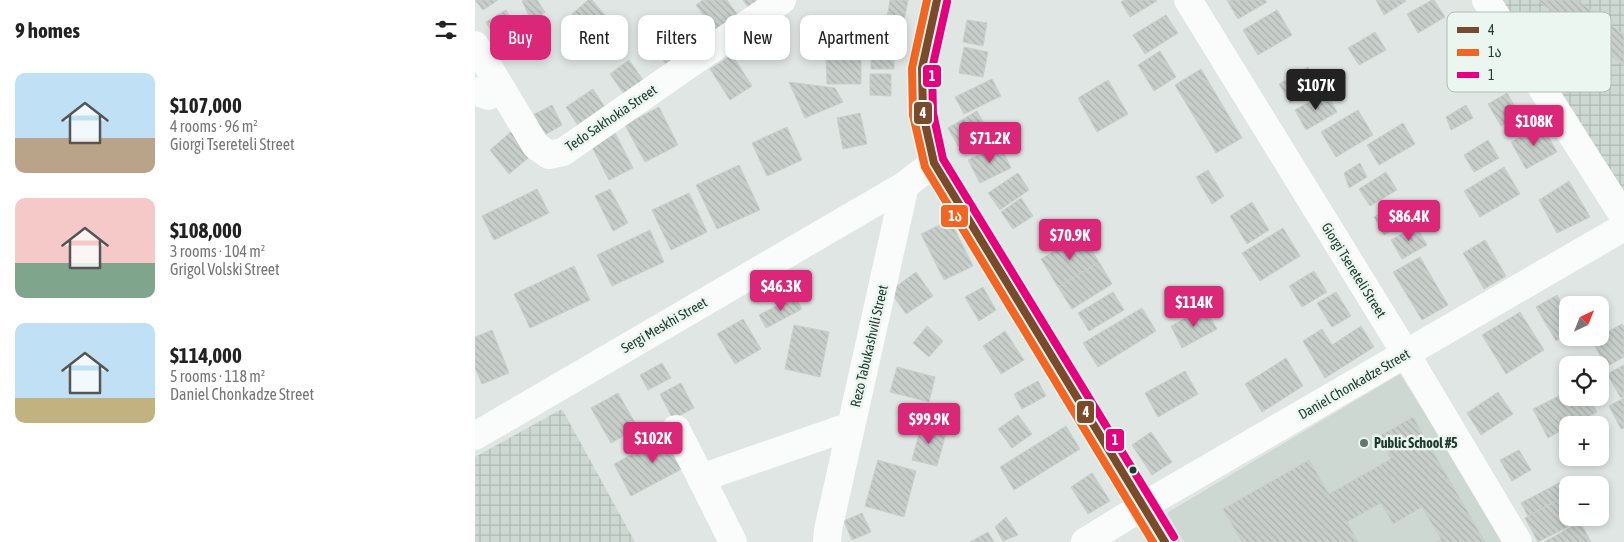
<!DOCTYPE html>
<meta charset="utf-8">
<style>
:root{--surface:#fff;--page:#f6f6f6;--text:#222;--muted:#767676;--accent:#db2777}
body{margin:0;font-family:"Asap Condensed",sans-serif;background:var(--page);color:var(--text);height:100vh;display:flex;flex-direction:column;font-size:19px;white-space:nowrap}
*{box-sizing:border-box;margin:0}
p{font-size:16px;color:var(--muted)}
.icon{flex:none;width:28px;height:28px;fill:none;stroke:currentColor;stroke-width:2;stroke-linecap:round;stroke-linejoin:round}
.map{position:relative;flex:1;overflow:hidden}
.details{display:flex;flex-direction:column;background:var(--surface);width:475px}
.details>*{flex:none}
.hud{position:absolute;left:15px;top:15px;width:475px;height:45px;display:flex;gap:10px}
.needle{width:32px;rotate:43deg}
.tools{position:absolute;left:1084px;top:296px;display:grid;gap:10px}
.tools a{display:grid;place-items:center;width:50px;height:50px;border-radius:10px;background:var(--surface);box-shadow:0 2px 8px #0003;font-size:25px}
.price{position:absolute;translate:-50% -42px;padding:0 11px;border-radius:5px;background:var(--accent);color:#fff;font-size:16px;line-height:32px;filter:drop-shadow(0 1px 2px #0008)}
.price::after{content:'';position:absolute;left:50%;top:30px;width:15px;height:11px;margin-left:-8px;background:inherit;clip-path:polygon(0 0,100% 0,50% 100%)}
.price.current{background:#222;color:#fff}
ul{padding:0;list-style:none}
li{display:flex;align-items:center;gap:15px;height:125px;padding:0 15px}
li span{display:grid;place-items:center;flex:none;width:140px;height:100px;border-radius:10px;color:#555}
li>.icon{margin-inline-start:auto}
span .icon{width:60px;height:60px;fill:#fffc;stroke-width:1}
li b{font-size:21px}
h2{display:flex;justify-content:space-between;align-items:center;height:60px;padding:0 15px;font-size:21px}
.pill{padding:0 18px;border-radius:10px;background:var(--surface);box-shadow:0 2px 8px #0003;font-size:18px;line-height:45px}
.pill.current{background:var(--accent);color:#fff}
main{display:flex;flex:1;min-height:0}
.map>svg:first-child{display:block}
.built{fill:#cdd8d2}
.industrial{fill:url(#industrial-grid)}
.building{fill:url(#building-back-hatch);stroke:#c8cfcc}
.lines{fill:none;stroke-linecap:round;stroke-linejoin:round}
.major-casing{stroke:#bac4bf;stroke-width:29}
.minor{stroke:#fafbfb;stroke-width:28}
.major{stroke:#cbd4d0;stroke-width:28}
.bus-1-casing{stroke:#ecf6f0;stroke-width:11}
.bus-2-casing{stroke:#ecf6f0;stroke-width:11}
.bus-3-casing{stroke:#ecf6f0;stroke-width:11}
.bus-1{stroke:#7a4b2a;stroke-width:8}
.bus-2{stroke:#f26522;stroke-width:8}
.bus-3{stroke:#e5007d;stroke-width:8}
.poi-dot{fill:#61766d;stroke:#ecf6f0;stroke-width:2}
.bus-dot{fill:#1d3a2e;stroke:#ecf6f0;stroke-width:2}
.labels{text-anchor:middle;stroke-width:5;stroke-linejoin:round;paint-order:stroke}
.street-label{font-size:14px;fill:#1d3a2e;stroke:#ecf6f0}
.poi-label{font-size:14px;font-weight:bold;fill:#1d3a2e;stroke:#ecf6f0;text-anchor:start}
.key{fill:#ecf6f0;stroke:#aebeb6;stroke-width:1}
.key-label{font-size:14px;fill:#1d3a2e}
.line-badge{stroke:#ecf6f0;stroke-width:2}
.badge-label{font-size:14px;text-anchor:middle;font-weight:bold;fill:#fff}
</style>
<main>
<section class="details">
<h2>9 homes<svg class="icon" aria-label="filters" viewBox="0 0 24 24"><path d="M4 7h16M4 17h16"/><circle cx="9" cy="7" r="2"/><circle cx="15" cy="17" r="2"/></svg></h2>
<ul>
<li><span style="background:linear-gradient(#bfe0f5 65%,#b9a48a 0)"><svg class="icon" aria-label="home" viewBox="0 0 24 24"><path d="M3 11l9-7 9 7M6 9v11h12V9"/></svg></span><div><b>$107,000</b><p>4 rooms · 96 m²</p><p>Giorgi Tsereteli Street</p></div></li>
<li><span style="background:linear-gradient(#f6c9c9 65%,#7fa58c 0)"><svg class="icon" aria-label="home" viewBox="0 0 24 24"><path d="M3 11l9-7 9 7M6 9v11h12V9"/></svg></span><div><b>$108,000</b><p>3 rooms · 104 m²</p><p>Grigol Volski Street</p></div></li>
<li><span style="background:linear-gradient(#bfe0f5 75%,#c2b280 0)"><svg class="icon" aria-label="home" viewBox="0 0 24 24"><path d="M3 11l9-7 9 7M6 9v11h12V9"/></svg></span><div><b>$114,000</b><p>5 rooms · 118 m²</p><p>Daniel Chonkadze Street</p></div></li>
</ul>
</section>
<div class="map">
<svg width="1149" height="542" viewBox="0 0 1149 542">
<defs>
<pattern id="industrial-grid" width="8" height="8" patternUnits="userSpaceOnUse" patternTransform="scale(1.25)"><rect width="8" height="8" fill="#cdd8d2"/><path d="M0 4h8M4 0v8" fill="none" stroke="#b0bab5"/></pattern>
<pattern id="building-back-hatch" width="6" height="6" patternUnits="userSpaceOnUse" patternTransform="scale(1.25)"><rect width="6" height="6" fill="#c8cfcb"/><path d="M-1 5l2 2M0 0l6 6M5-1l2 2" fill="none" stroke="#abb2af"/></pattern>
</defs>
<rect width="100%" height="100%" fill="#e0e6e3"/>
<path class="built" d="M925,374L1032,542H709L692,513Z"/>
<path class="industrial" d="M1026,0H1149V192Z
M87,409L160,542H0V457Z"/>
<path class="building" d="M0,0H23L8,10Z
M49,0H62L70,12L57,22L47,1Z
M113,0H117L136,22L117,38L97,14Z
M228,0H252L262,14L240,30L221,5Z
M268,0H286L275,9Z
M415,0H433L429,21L412,18Z
M649,0H681L682,1L655,17L646,2Z
M752,0H790L792,2L763,19Z
M901,0H930L931,1L909,15Z
M957,0H959L970,17L943,33L932,14Z
M1063,0H1102L1149,35V65L1113,41Z
M31,10L49,41L29,53L11,22Z
M802,10L817,35L783,55L768,30Z
M691,15L703,33L670,54L658,35Z
M361,17L408,24L405,44L358,38Z
M492,20L512,23L508,46L488,42Z
M196,29L211,50L191,64L176,44Z
M900,32L911,50L884,65L873,48Z
M489,47L513,52L508,77L484,73Z
M396,48H419V69H396Z
M685,51L701,77L679,91L663,65Z
M257,55L277,86L255,100L235,69Z
M154,60L168,80L149,94L135,74Z
M351,60H386V84H352Z
M833,67L845,86L815,103L804,84Z
M726,69L767,138L741,153L700,85Z
M395,74H416V96L395,95Z
M517,79L526,96L489,114L480,97Z
M633,80L653,114L622,132L603,98Z
M314,82L360,88L368,102L330,118Z
M118,89L131,109L104,127L91,107Z
M851,92L862,112L831,130L820,110Z
M1032,93L1045,115L1026,126L1013,104Z
M77,105L87,125L66,137L56,116Z
M991,105L998,118L976,130L971,117Z
M184,107L203,145L170,162L150,125Z
M883,110L898,135L861,157L846,132Z
M502,111L512,129L483,146L473,128Z
M385,113L392,144L368,149L362,118Z
M928,123L940,144L904,165L892,145Z
M1067,125L1082,152L1051,169L1036,142Z
M312,127L327,160L292,176L277,143Z
M38,130L58,154L34,174L15,150Z
M140,133L158,168L134,180L116,145Z
M1013,140L1024,158L999,172L989,155Z
M525,145L536,168L505,183L493,160Z
M885,163L892,177L874,188L869,173Z
M264,165L285,210L242,229L221,185Z
M1029,167L1045,194L1005,217L989,191Z
M733,170L749,196L737,204L721,177Z
M911,172L922,190L895,206L884,189Z
M543,173L554,190L525,210L513,193Z
M1094,181L1115,217L1082,233L1064,200Z
M62,189L74,213L19,240L7,216Z
M135,189L153,223L138,231L120,196Z
M214,193L232,232L196,250L177,210Z
M546,198L558,216L538,229L526,212Z
M928,200L938,218L909,235L899,217Z
M777,202L794,230L772,244L755,216Z
M475,220L498,266L469,280L446,234Z
M941,226L952,245L927,259L916,240Z
M808,228L825,256L785,281L767,253Z
M175,230L189,262L137,286L122,255Z
M607,235L624,262L583,287L566,259Z
M1010,240L1031,276L1009,289L988,253Z
M945,257L973,305L947,320L918,272Z
M624,262L637,284L597,309L583,287Z
M99,266L115,300L55,328L39,294Z
M839,271L852,292L827,307L814,286Z
M441,272L458,296L431,314L415,291Z
M508,287L521,310L504,321L490,297Z
M638,292L649,310L614,331L603,313Z
M861,292L876,316L857,327L842,303Z
M1082,295L1092,314V334L1081,341L1061,307Z
M320,296L327,309L291,328L284,315Z
M667,308L681,331L623,367L608,343Z
M730,308L742,329L707,348L696,326Z
M1045,312L1069,350L1031,374L1007,335Z
M268,319L286,349L260,364L242,334Z
M1147,324L1149,327V357L1131,367L1117,340L1125,338V336Z
M319,325L354,332L345,377L310,369Z
M452,326L468,341L454,357L438,343Z
M886,326L899,347L850,378L828,341L847,329L857,345Z
M17,330L34,373L7,384L0,368V337Z
M530,331L549,360L526,374L508,346Z
M811,358L828,386L787,412L770,384Z
M187,363L196,378L173,390L165,375Z
M1149,365V396L1146,398L1132,374Z
M422,367L460,377L454,402L415,392Z
M710,371L723,394L683,417L670,393Z
M563,381L571,396L547,409L539,394Z
M206,383L219,408L198,419L185,394Z
M1023,392L1038,414L1006,435L992,413Z
M1092,392V398H1114L1122,412L1097,425H1092V427L1073,438L1058,409Z
M143,393L163,428L136,443L116,408Z
M1149,398V428L1146,429L1134,406Z
M543,415L557,434L537,448L523,429Z
M938,417L1010,542H961L966,539L947,507L918,524L906,503L872,522L883,542H767L748,509L834,460L854,494L916,459L903,437Z
M447,423L472,430L462,466L437,460Z
M591,426L605,449L539,490L525,467Z
M199,432L216,464L156,496L139,464Z
M676,432L697,462L677,475L657,445Z
M1044,450L1056,470L1037,481L1025,460Z
M403,460L441,471L429,517L390,506Z
M617,473L635,501L613,514L596,487Z
M1097,476L1102,485H1092V495L1053,516L1046,503Z
M1083,500L1097,525L1063,542L1050,518Z
M387,513L396,532L377,540L369,521Z
M531,517L543,535L528,541L520,527Z
M1105,522L1116,542H1069Z
M513,532L519,542H495Z"/>
<g class="lines">
<defs>
<path id="major" d="M462,0L447,68L448,114L459,163L690,542"/>
</defs>
<use href="#major" class="major-casing"/>
<path class="minor" d="M713,0L931,354L1043,542
M1011,0L1149,217
M0,45L61,146L74,155L88,152L307,0
M0,91L13,96L26,88
M201,429L226,478
M0,436L430,185L459,163
M258,542L226,478L376,426
M352,542L353,530L430,185
M610,542L668,506L1149,227"/>
<use href="#major" class="major"/>
<defs>
<path id="bus-1" d="M462,0L447,68L448,114L459,163L690,542"/>
<path id="bus-2" d="M452,0L437,68L438,115L450,167L678,542"/>
<path id="bus-3" d="M472,2L457,69L458,113L468,159L699,537"/>
</defs>
<use href="#bus-1" class="bus-1-casing"/>
<use href="#bus-2" class="bus-2-casing"/>
<use href="#bus-3" class="bus-3-casing"/>
<use href="#bus-1" class="bus-1"/>
<use href="#bus-2" class="bus-2"/>
<use href="#bus-3" class="bus-3"/>
</g>
<circle class="poi-dot" cx="889" cy="443" r="5"/>
<circle class="bus-dot" cx="658" cy="470" r="4.5"/>
<g class="labels">
<g class="street-label">
<text transform="translate(136 118) rotate(-34)" y="5">Tedo Sakhokia Street</text>
<text transform="translate(879 270) rotate(58)" y="5">Giorgi Tsereteli Street</text>
<text transform="translate(189 325) rotate(-30)" y="5">Sergi Meskhi Street</text>
<text transform="translate(394 346) rotate(-77)" y="5">Rezo Tabukashvili Street</text>
<text transform="translate(879 384) rotate(-30)" y="5">Daniel Chonkadze Street</text>
</g>
<g class="poi-label">
<text x="899" y="448">Public School #5</text>
</g>
</g>
<rect x="972" y="12" width="164" height="80" rx="8" class="key"/>
<rect x="982" y="27" width="22" height="6" fill="#7a4b2a"/>
<rect x="982" y="49" width="22" height="7" fill="#f26522"/>
<rect x="982" y="72" width="22" height="6" fill="#e5007d"/>
<g class="key-label">
<text x="1013" y="35">4</text>
<text x="1013" y="57">1ა</text>
<text x="1013" y="80">1</text>
</g>
<g class="line-badge">
<rect x="447" y="64" width="20" height="24" rx="5" fill="#e5007d"/>
<rect x="438" y="101" width="20" height="24" rx="5" fill="#7a4b2a"/>
<rect x="465" y="204" width="29" height="24" rx="5" fill="#f26522"/>
<rect x="601" y="400" width="19" height="24" rx="5" fill="#7a4b2a"/>
<rect x="630" y="428" width="20" height="24" rx="5" fill="#e5007d"/>
</g>
<g class="badge-label">
<text x="457" y="81">1</text>
<text x="448" y="118">4</text>
<text x="480" y="221">1ა</text>
<text x="611" y="417">4</text>
<text x="640" y="445">1</text>
</g>
</svg>
<div class="tools">
<a><svg class="needle" viewBox="-14 -14 28 28"><path d="M0-13l5 13h-10z" fill="#e53935"/><path d="M0 13l5-13h-10z" fill="#767676"/></svg></a>
<a><svg class="icon" aria-label="locate" viewBox="0 0 24 24"><circle cx="12" cy="12" r="6"/><path d="M12 2v4M12 18v4M2 12h4M18 12h4"/></svg></a>
<a>+</a>
<a>−</a>
</div>
<b class="price current" style="left:841px;top:111px">$107K</b>
<b class="price" style="left:1059px;top:147px">$108K</b>
<b class="price" style="left:515px;top:164px">$71.2K</b>
<b class="price" style="left:934px;top:242px">$86.4K</b>
<b class="price" style="left:595px;top:261px">$70.9K</b>
<b class="price" style="left:306px;top:312px">$46.3K</b>
<b class="price" style="left:719px;top:328px">$114K</b>
<b class="price" style="left:454px;top:445px">$99.9K</b>
<b class="price" style="left:178px;top:464px">$102K</b>
<div class="hud">
<a class="pill current">Buy</a>
<a class="pill">Rent</a>
<a class="pill">Filters</a>
<a class="pill">New</a>
<a class="pill">Apartment</a>
</div>
</div>
</main>
